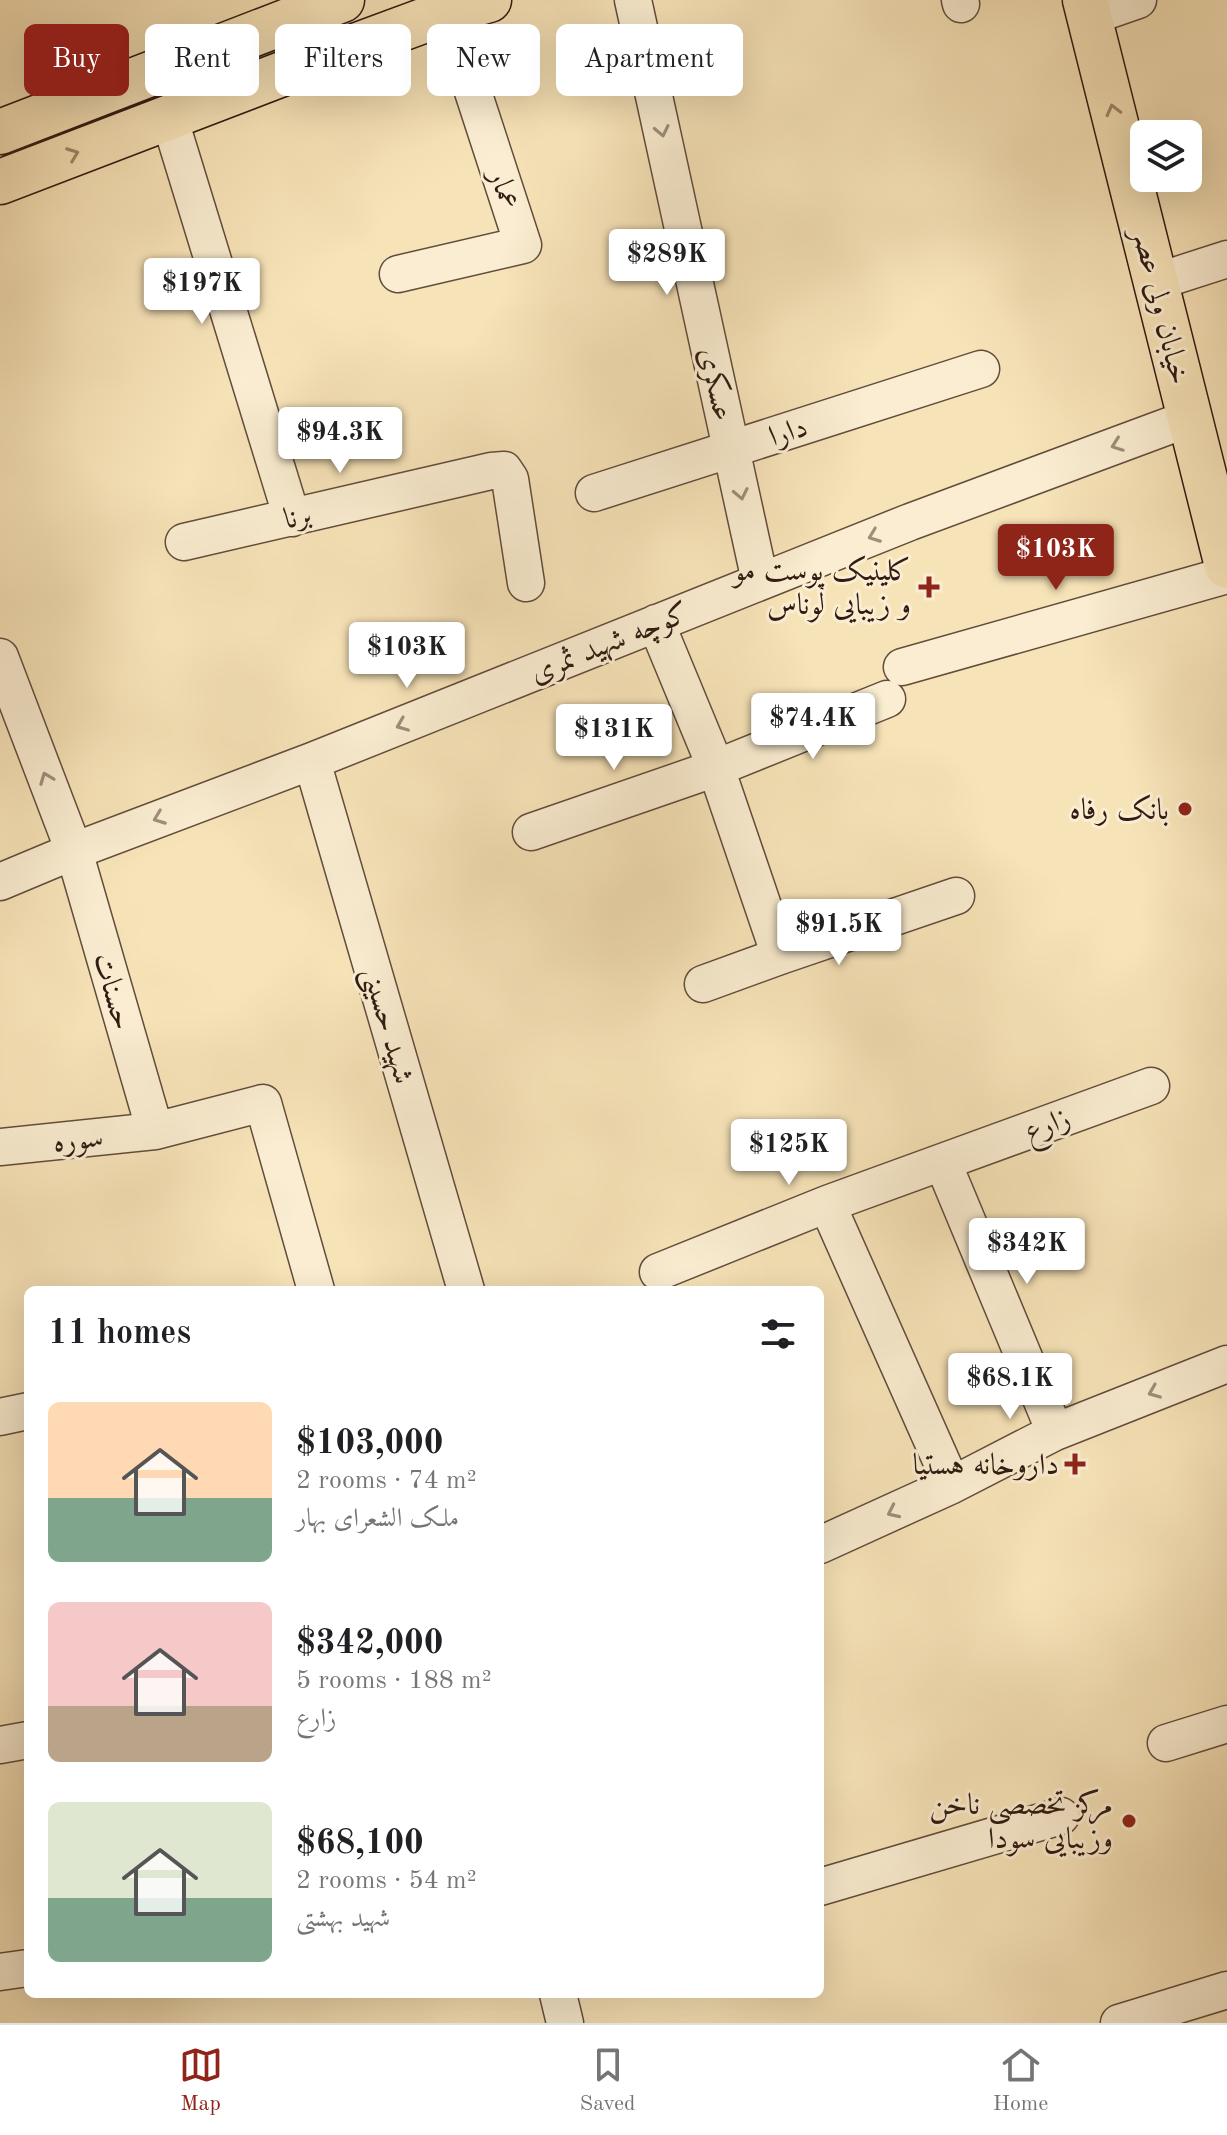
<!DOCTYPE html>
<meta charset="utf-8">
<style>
:root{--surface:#fff;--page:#f2f2f2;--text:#202124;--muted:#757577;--line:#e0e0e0;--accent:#8f2418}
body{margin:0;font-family:"Old Standard TT",Amiri,serif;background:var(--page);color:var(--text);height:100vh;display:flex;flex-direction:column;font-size:30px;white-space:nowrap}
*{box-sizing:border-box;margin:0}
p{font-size:26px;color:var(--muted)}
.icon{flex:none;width:44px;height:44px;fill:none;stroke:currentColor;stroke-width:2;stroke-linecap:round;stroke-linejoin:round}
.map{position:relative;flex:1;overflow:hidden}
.side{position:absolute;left:24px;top:1286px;width:800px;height:712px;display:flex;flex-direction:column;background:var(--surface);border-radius:12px;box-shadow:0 8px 32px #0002}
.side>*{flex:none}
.hud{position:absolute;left:24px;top:24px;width:800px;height:72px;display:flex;gap:16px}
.controls{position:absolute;left:1130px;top:120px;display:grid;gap:16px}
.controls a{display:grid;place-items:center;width:72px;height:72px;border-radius:12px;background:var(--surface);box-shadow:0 8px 32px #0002;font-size:40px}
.price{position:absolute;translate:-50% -68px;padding:0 18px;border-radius:8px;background:#fff;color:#222;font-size:26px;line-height:52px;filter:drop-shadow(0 2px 4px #0008)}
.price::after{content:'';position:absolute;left:50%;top:48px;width:24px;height:18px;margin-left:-12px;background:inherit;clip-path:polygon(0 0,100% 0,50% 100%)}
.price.selected{background:var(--accent);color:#fff}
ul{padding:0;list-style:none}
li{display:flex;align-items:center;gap:24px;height:200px;padding:0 24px}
li span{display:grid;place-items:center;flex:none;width:224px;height:160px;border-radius:12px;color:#555}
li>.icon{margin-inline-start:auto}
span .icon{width:96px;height:96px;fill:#fffc;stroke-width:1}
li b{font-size:34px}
h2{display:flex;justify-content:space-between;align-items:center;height:96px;padding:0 24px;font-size:34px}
.chip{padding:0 28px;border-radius:12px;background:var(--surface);box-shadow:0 8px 32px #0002;font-size:28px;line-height:72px}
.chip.selected{background:var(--accent);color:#fff}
.dock{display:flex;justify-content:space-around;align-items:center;height:112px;border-top:2px solid var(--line);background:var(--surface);font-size:22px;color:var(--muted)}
.dock a{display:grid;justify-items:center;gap:4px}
.dock .selected{color:var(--accent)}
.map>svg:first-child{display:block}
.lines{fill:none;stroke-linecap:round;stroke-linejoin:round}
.minor-casing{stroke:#624c3c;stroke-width:39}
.major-casing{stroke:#301a12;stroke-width:47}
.minor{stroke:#faedd1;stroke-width:36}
.major{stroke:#f7e3b8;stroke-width:44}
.oneway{stroke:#9d896d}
.oneway2{stroke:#9f8e7b}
.poi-dot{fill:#8f2418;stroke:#faedd1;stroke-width:3}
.labels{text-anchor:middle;stroke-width:6;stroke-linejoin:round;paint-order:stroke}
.street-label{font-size:30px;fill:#301a12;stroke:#faedd1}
.poi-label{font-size:30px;fill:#301a12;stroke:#faedd1;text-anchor:end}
</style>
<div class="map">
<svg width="1227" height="2023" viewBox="0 0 1227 2023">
<rect width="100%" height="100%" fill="#f7e3b8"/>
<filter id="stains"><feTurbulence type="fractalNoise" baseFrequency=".0025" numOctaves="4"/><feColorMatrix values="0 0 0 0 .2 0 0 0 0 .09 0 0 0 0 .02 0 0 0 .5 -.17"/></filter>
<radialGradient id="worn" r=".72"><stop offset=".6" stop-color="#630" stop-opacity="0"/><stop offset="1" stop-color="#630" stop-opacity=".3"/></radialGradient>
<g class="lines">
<defs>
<path id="minor" d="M633,0L760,581
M960,0L961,4
M1089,17L1138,0
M169,117L292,518
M398,274L523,245L447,12
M1156,282L1227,259
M594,493L981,369
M184,542L491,471L504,470L510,479L526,583
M656,623L716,768L780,956
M0,657L74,851L155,1131
M902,667L1227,575
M312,761L466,1290
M531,832L716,768L887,699
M0,882L74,851L312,761L910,522L1190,418
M703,984L780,956L956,896
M0,1147L155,1131L263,1103L316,1290
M943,1163L1055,1432
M827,1204L952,1485
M658,1272L827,1204L1151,1086
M0,1417L28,1411
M820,1545L952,1485L1055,1432L1227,1364
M1166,1743L1227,1724
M0,1745L28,1740
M820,1887L1061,1816
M0,1972L28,1968
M558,1994L565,2023
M1119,2023L1227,1990"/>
<path id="major" d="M1085,0L1227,566
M0,132L342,0
M0,182L363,43L447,12L489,0"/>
</defs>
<use href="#minor" class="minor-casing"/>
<use href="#major" class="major-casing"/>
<use href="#minor" class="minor"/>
<use href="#major" class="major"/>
</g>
<defs><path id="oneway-chevron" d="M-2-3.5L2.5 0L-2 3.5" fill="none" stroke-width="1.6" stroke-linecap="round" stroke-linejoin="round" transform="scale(2)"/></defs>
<g class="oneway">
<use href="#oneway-chevron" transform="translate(1113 110) rotate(-104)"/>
<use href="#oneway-chevron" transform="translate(73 154) rotate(-21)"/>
</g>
<g class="oneway2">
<use href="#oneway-chevron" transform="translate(662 131) rotate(78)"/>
<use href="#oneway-chevron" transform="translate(1117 445) rotate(160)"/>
<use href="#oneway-chevron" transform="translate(741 494) rotate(78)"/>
<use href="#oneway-chevron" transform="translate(874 536) rotate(159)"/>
<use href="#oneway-chevron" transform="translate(402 725) rotate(158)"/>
<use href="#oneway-chevron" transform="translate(46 778) rotate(-111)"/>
<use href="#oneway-chevron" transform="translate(159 818) rotate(159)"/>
<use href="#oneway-chevron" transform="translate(1154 1392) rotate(158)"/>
<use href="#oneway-chevron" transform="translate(893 1512) rotate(155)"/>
</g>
<g class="poi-dot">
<path d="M925 575h8v8h8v8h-8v8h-8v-8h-8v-8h8z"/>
<circle cx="1185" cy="809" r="8"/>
<path d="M1071 1452h8v8h8v8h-8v8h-8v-8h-8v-8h8z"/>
<circle cx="1129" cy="1821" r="8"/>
</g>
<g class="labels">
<g class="street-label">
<text transform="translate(505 189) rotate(72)" y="10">عمار</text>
<text transform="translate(1162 306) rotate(76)" y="10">خیابان ولی عصر</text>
<text transform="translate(717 384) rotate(78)" y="10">عسکری</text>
<text transform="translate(788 431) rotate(-18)" y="10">دارا</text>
<text transform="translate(297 516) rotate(-13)" y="10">برنا</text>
<text transform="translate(609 642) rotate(-22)" y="10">کوچه شهید ثمری</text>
<text transform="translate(114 991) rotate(74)" y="10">حسنات</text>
<text transform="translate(389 1025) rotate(74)" y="10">شهید حسینی</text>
<text transform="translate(1047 1124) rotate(-20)" y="10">زارع</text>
<text transform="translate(78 1139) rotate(-6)" y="10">سوره</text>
</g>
<g class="poi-label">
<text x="911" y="580">کلینیک پوست مو<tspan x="911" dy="34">و زیبایی لوناس</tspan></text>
<text x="1169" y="819">بانک رفاه</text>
<text x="1059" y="1474">داروخانه هستیا</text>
<text x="1113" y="1814">مرکز تخصصی ناخن<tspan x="1113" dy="34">وزیبایی سودا</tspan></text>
</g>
</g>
<rect width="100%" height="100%" filter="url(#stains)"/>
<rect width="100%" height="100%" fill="url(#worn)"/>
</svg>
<div class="controls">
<a><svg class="icon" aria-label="layers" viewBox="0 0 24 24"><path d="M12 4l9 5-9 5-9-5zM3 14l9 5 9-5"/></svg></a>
</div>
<b class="price" style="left:667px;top:297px">$289K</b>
<b class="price" style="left:202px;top:326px">$197K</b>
<b class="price" style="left:340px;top:475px">$94.3K</b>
<b class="price selected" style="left:1056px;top:592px">$103K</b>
<b class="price" style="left:407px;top:690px">$103K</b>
<b class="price" style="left:813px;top:761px">$74.4K</b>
<b class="price" style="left:614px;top:772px">$131K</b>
<b class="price" style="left:839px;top:967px">$91.5K</b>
<b class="price" style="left:789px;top:1187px">$125K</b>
<b class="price" style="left:1027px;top:1286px">$342K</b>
<b class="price" style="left:1010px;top:1421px">$68.1K</b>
<div class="hud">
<a class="chip selected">Buy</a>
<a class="chip">Rent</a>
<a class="chip">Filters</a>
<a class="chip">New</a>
<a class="chip">Apartment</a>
</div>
<section class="side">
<h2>11 homes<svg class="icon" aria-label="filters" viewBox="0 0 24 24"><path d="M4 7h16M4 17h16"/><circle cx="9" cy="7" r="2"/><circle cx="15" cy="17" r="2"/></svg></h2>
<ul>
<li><span style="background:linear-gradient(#ffd9b3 60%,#7fa58c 0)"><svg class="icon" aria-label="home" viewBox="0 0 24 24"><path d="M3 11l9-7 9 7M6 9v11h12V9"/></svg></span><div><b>$103,000</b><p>2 rooms · 74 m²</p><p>ملک الشعرای بهار</p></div></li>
<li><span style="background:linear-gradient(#f6c9c9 65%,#b9a48a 0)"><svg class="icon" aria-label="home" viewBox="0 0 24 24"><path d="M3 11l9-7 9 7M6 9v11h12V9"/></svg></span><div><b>$342,000</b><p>5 rooms · 188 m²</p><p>زارع</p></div></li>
<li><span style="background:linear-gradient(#dfe7d0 60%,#7fa58c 0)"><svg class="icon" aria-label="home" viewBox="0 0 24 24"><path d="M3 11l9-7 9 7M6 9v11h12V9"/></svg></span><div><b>$68,100</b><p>2 rooms · 54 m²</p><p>شهید بهشتی</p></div></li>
</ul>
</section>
</div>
<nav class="dock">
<a class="selected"><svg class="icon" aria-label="map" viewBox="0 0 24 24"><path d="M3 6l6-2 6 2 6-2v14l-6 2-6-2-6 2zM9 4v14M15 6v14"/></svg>Map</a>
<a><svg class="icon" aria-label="saved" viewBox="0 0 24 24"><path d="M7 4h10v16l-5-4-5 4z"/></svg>Saved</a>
<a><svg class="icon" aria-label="home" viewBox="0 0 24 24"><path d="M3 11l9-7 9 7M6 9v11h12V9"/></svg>Home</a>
</nav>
